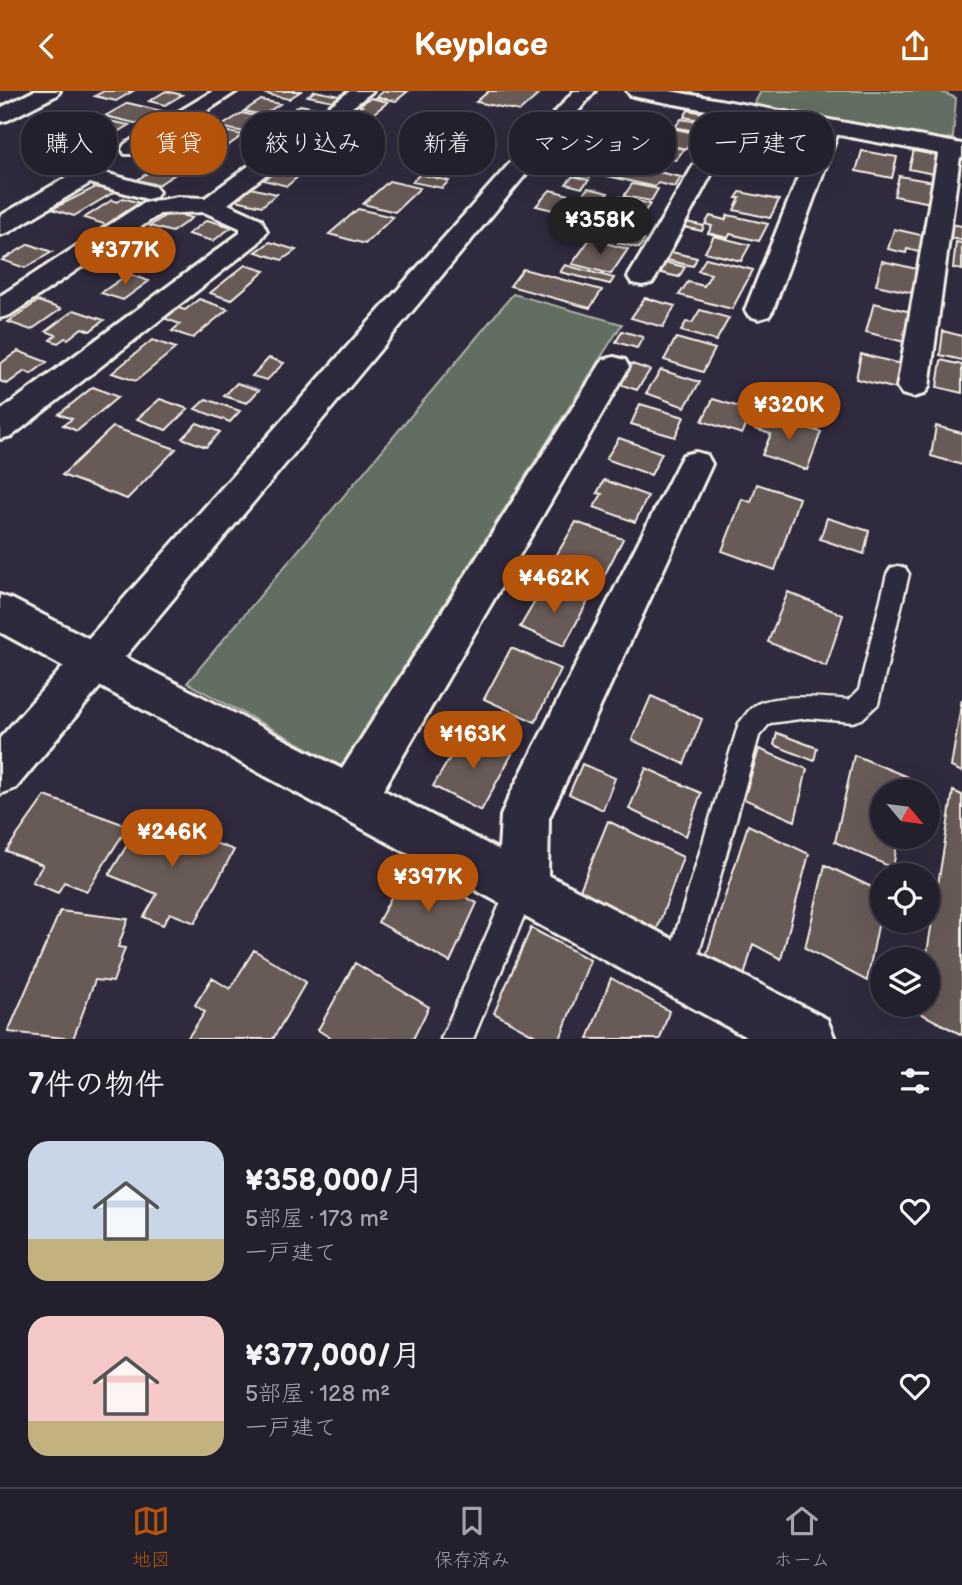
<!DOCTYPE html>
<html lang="ja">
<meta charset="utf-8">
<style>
:root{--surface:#23202e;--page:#2f2d3a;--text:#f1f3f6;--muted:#a3a3aa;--line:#403e4a;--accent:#b45309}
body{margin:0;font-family:"Balsamiq Sans","Klee One",sans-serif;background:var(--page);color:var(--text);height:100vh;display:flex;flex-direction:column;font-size:26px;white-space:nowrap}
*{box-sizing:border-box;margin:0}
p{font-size:23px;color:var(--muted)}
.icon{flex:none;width:38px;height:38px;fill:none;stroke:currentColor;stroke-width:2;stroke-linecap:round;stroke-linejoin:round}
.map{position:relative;height:948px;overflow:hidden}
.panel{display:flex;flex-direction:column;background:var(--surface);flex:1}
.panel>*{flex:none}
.hud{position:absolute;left:21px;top:21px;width:920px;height:63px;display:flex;gap:14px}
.needle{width:46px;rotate:119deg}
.buttons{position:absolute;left:870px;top:688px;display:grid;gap:14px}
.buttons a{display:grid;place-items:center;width:70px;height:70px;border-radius:50%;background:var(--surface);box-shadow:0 7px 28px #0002,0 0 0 2px var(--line);font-size:35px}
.price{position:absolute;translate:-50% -60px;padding:0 16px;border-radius:24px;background:var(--accent);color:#fff;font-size:23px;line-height:46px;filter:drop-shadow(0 2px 4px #0008)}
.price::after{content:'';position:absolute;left:50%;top:42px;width:21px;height:16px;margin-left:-10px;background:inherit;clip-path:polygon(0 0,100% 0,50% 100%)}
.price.on{background:#222;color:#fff}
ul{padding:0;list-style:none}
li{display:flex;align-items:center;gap:21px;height:175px;padding:0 28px}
li span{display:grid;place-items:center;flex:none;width:196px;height:140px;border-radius:21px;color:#555}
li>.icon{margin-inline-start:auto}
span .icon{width:84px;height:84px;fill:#fffc;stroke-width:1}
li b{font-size:30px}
h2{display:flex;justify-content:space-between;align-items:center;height:84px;padding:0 28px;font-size:30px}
.pill{padding:0 24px;border-radius:28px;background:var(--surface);box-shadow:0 7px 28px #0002,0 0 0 2px var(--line);font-size:24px;line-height:63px}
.pill.on{background:var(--accent);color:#fff}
header{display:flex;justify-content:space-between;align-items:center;height:91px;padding:0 28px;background:var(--accent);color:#fff;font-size:32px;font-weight:800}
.tabs{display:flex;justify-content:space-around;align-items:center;height:98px;border-top:2px solid var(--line);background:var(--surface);font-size:19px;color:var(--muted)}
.tabs a{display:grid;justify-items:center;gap:4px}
.tabs .on{color:var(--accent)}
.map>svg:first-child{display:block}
.green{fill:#626e62;stroke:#abb0a5;stroke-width:2}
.building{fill:#685a56;stroke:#f4f1e8;stroke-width:2}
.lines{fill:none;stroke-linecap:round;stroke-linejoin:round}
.service-casing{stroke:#f4f1e8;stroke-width:5}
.minor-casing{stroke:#f4f1e8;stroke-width:6}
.tertiary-casing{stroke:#f4f1e8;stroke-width:6}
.service{fill:#2f2a3d;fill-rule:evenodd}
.minor{fill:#2f2a3d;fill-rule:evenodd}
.tertiary{fill:#2f2a3d;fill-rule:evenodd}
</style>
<header><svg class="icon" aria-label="back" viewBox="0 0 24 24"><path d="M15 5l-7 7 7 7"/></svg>Keyplace<svg class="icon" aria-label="share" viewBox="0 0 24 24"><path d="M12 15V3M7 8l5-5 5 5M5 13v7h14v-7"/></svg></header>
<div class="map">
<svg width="962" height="948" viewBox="0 0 962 948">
<rect width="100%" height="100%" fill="#2f2a3d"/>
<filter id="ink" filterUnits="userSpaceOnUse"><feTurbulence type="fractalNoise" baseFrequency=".0143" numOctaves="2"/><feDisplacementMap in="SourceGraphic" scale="14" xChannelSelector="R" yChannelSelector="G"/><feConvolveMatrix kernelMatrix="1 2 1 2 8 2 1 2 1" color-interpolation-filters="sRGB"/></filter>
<g filter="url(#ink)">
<path class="green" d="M761,0H939L956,7L953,47L930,49L752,17Z
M513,203L622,233L341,675L187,592Z"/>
<path class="building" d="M104,0H133L116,10L95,5Z
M166,0L182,4L165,14L149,10Z
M270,0H301L289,8L266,3Z
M315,0L340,5L333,10L308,5Z
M384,0H408L396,10L376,6Z
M489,0H525L538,4L520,20L476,11Z
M371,7L388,11L373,23L355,20L362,15L359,14Z
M261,9L280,13L263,24L244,20Z
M128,12L161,20L139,33L105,25Z
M300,14L321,18L293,39L271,34Z
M688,19L715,24L710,31L684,26Z
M343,21L371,27L354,41L325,34Z
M618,21L639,25L625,41L604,37Z
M242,22L265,27L244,41L220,36Z
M681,28L710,33L704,42L675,36Z
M754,28L806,38L800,51L746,41Z
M109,30L129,34L107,47L87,43Z
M661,35L705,44L699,52L692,50L686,58L648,50Z
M215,38L243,44L222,59L193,52Z
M603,40L623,45L608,62L587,57Z
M319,42L344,48L325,63L300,57Z
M757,44L805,54L797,68L770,63L773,57L751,53Z
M65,48L79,52L74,54L87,57L84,59L109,65L92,76L46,64L53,61L46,59Z
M642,49L684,58L676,69L632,62Z
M183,53L217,62L193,78L153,68L171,56L176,58Z
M452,56L478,61L458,80L438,76L441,73L434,72Z
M914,59L939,64L934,83L909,78Z
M299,60L319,65L304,76L283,71Z
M582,60L606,65L590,86L560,79L567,70L573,71Z
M862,60L897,66L892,87L856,80Z
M761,63L798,70L790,85L752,77Z
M612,71L681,86L675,96L658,92L655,96L599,83Z
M159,74L180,80L158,94L137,89Z
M278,79L300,84L287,95L264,89Z
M420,83L449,90L442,97L412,91Z
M573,85L589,89L582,97L566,93Z
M899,85L934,91L931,112L894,105Z
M389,90L420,97L395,121L363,113Z
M632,93L658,98L651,110L624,105Z
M96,96L114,101L74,125L52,118Z
M246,96L277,103L262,115L231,108Z
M588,97L608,102L596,116L578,109Z
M550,99L574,105L561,121L536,115Z
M740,101L779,109L770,127L734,119L740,107H736Z
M619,106L650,113L641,126L609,119Z
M123,107L140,112L107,134L84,127L112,109L118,111Z
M358,118L393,126L365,153L329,143Z
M170,121L192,127L172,141L150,135Z
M728,124L768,133L759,150L730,143L728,147L708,142L712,135L705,133L710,125L725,129Z
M582,128L622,138L613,150L573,140Z
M207,129L232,136L213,150L188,143Z
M682,130L704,135L702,140L679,135Z
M951,133L962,135V149L949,147Z
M894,138L925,145L921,161L907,158L906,162L888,158Z
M138,144L158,149L135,165L115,159Z
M623,145L644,149L639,157L618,152Z
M714,145L750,154L741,170L705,161Z
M590,148L628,158L611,183L572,173Z
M270,151L296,159L282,169L256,161Z
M956,151L962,152V179L953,177Z
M29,153L52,161L25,177L2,169Z
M667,160L697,167L693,175L662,168Z
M706,167L753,179L732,218L679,204L688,191L704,195L711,183L698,180Z
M659,170L685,176L679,186L653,180Z
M882,170L917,178L913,202L876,194Z
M245,174L265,180L231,209L210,202Z
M565,174L614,187L610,193L560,181Z
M523,178L602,199L590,217L510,195Z
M128,183L149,190L123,209L101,202Z
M645,207L675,215L663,236L631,227Z
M199,208L228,218L193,247L172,240L180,233L161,226L175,216L185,219Z
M38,210L61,218L31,239L8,231Z
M874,212L911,221L904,251L866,241Z
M74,219L104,229L90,240L82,237L68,248L65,247L58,252L50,249L56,244L46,240Z
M700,219L729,227L716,250L681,240L686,231L692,232Z
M622,240L643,246L637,257L616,251Z
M943,240L962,245V269L940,264Z
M676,247L715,258L703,281L664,269Z
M152,249L176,257L136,290L112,282Z
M18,260L47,271L31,283L25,280L7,293L0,290V273Z
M861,263L901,273L897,298L856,288Z
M269,267L284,272L267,289L252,285Z
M941,269L962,274V302L937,296Z
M629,272L650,279L637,299L616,292Z
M661,279L700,291L685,316L646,302Z
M237,292L259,299L247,312L224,305Z
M93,296L118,306L77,340L63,334L72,328L59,323Z
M160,308L188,318L166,339L137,328Z
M206,308L240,320L230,331L195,318Z
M713,308L753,320L742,343L702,330Z
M640,313L684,326L675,346L631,333Z
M762,323L821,341L807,379L762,364L771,343L755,338Z
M197,332L220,341L206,356L182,347Z
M936,335L962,342V374L931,365Z
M113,336L176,358L127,408L62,384Z
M619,347L662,362L651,384L606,368Z
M604,389L648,405L635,431L594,416L602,403L597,402Z
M757,393L799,407L775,479L722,460L742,408L751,411Z
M827,427L869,440L864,463L820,448Z
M576,431L623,448L599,495L550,475Z
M545,493L588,510L564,555L520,536Z
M788,501L843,524L826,575L768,551Z
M511,557L561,578L535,631L484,608Z
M651,605L702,628L684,673L632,649Z
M962,608V681L951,676Z
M466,640L512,663L481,720L433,695Z
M777,642L817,657L814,670L774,654Z
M759,658L807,678L795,730L744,708Z
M854,664L908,686L905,700H882V746H898L893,777L835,751Z
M582,673L615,687L603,719L569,703Z
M646,677L701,702L686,745L629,718Z
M953,700L962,704V944L918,921L919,914H928L926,868Z
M45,705L128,735L87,800L64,791L58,802L32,791L43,774L6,760Z
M144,726L234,759L195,832L170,822L163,834L144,826L157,803L109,784Z
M608,730L683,766L655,844L578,804Z
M748,734L809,763L781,868L753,853L743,889L705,868Z
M825,774L882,801V815L867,890L805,857Z
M407,776L477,812L450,871L378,831Z
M60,820L128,828L118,856L125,857L113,891L95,889L73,948L8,941Z
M531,837L590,869L560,948H541L494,922Z
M254,859L306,891L273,948H187L205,921L195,914L212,887L230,898Z
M355,872L429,916L413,948H332L318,939Z
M611,887L669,920L660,948H588Z"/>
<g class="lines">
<defs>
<path id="service" d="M898,475L905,477L909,483L878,613L862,628L853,631L808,627L770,632L759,645L694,880L689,890L679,895L669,890L664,880L739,632C744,627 748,619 754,615C771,602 828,607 849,609L859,599L887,483L891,477Z
M522,782L532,786L536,796L473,948H441L512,786Z"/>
<path id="minor" d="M34,0H60L57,4L8,29L0,31V17Z
M213,0H237L141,63H125L122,58L125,53Z
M350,0H373L228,113L261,128L267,140L258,152L12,345L0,348V320L240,142V137L204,121L160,123L10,224L0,227V205L143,112L178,106L205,107Z
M736,13L743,15L746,19L656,186L652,192L642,194L632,192L628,186L726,19L729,15Z
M829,30L837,31L840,36L773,219L769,225L759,228L749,225L745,219L818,36L821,31Z
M950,51L958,53L961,58L929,296L924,303L913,306L902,303L897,296L939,58L942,53Z
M87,77L155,96L159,101L155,106L147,108L90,92L9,141L0,144V125L79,79Z
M614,266L625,269L629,276L383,699L499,759L501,725L508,708L678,373L683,364L695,361L707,364L712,373L549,727L548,784L827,928L835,948H750L0,541V504L14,509L342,678L603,269Z"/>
<path id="tertiary" d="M574,0H595L16,697L0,703V647Z
M627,0H670L962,53V67L637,6L630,4Z"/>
</defs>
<use href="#service" class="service-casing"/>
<use href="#minor" class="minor-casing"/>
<use href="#tertiary" class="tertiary-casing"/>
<use href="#service" class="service"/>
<use href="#minor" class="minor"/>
<use href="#tertiary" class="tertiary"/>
</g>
</g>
</svg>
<div class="buttons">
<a><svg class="needle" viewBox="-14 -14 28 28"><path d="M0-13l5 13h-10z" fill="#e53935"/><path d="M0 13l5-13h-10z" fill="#a3a3aa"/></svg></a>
<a><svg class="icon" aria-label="locate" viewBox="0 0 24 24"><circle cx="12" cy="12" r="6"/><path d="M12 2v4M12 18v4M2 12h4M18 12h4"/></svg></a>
<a><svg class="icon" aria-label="layers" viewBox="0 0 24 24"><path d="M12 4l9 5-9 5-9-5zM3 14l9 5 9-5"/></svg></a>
</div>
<b class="price on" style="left:600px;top:166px">¥358K</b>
<b class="price" style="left:125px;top:196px">¥377K</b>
<b class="price" style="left:789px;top:351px">¥320K</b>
<b class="price" style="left:554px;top:524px">¥462K</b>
<b class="price" style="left:473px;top:680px">¥163K</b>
<b class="price" style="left:172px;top:778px">¥246K</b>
<b class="price" style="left:428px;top:823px">¥397K</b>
<div class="hud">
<a class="pill">購入</a>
<a class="pill on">賃貸</a>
<a class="pill">絞り込み</a>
<a class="pill">新着</a>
<a class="pill">マンション</a>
<a class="pill">一戸建て</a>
</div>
</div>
<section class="panel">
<h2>7件の物件<svg class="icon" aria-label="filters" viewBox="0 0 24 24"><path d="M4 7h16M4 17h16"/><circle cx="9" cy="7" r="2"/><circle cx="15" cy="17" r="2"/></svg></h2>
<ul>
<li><span style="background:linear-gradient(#c9d6e8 70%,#c2b280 0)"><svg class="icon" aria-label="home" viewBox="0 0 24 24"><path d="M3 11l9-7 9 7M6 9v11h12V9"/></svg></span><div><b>¥358,000/月</b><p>5部屋 · 173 m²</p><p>一戸建て</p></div><svg class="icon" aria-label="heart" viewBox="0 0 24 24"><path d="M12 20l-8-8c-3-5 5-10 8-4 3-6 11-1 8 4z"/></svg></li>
<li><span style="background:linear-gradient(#f6c9c9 75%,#c2b280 0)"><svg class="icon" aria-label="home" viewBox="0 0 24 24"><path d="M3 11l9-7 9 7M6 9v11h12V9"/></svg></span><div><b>¥377,000/月</b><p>5部屋 · 128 m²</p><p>一戸建て</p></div><svg class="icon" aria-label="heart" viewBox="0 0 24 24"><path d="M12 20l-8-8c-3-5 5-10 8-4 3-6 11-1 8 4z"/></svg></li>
</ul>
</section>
<nav class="tabs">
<a class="on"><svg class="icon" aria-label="map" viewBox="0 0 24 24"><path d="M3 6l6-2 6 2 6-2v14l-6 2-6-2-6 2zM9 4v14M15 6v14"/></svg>地図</a>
<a><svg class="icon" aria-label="saved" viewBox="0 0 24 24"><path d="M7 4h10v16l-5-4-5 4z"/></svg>保存済み</a>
<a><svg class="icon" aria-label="home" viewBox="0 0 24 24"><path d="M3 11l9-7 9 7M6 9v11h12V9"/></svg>ホーム</a>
</nav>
